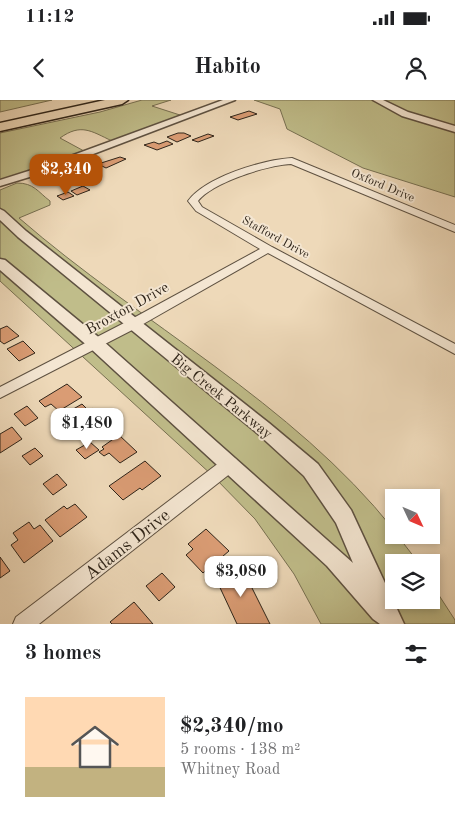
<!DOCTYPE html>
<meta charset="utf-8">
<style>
:root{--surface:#fff;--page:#f6f6f6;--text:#202124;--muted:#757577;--line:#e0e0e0;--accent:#b45309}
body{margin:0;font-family:"Old Standard TT",serif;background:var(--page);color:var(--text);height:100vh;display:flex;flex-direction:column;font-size:19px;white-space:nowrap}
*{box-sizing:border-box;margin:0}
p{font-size:16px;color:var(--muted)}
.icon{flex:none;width:28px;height:28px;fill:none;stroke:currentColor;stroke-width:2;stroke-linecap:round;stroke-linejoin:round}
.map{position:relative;height:524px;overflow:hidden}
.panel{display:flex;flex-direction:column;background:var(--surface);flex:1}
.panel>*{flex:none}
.needle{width:32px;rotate:134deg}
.tools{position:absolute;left:385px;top:389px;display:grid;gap:10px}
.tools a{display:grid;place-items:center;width:55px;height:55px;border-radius:0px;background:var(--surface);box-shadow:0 2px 8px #0003;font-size:25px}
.price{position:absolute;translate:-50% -42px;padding:0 11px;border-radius:10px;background:#fff;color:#222;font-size:16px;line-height:32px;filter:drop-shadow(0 1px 2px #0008)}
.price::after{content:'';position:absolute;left:50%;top:30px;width:15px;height:11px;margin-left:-8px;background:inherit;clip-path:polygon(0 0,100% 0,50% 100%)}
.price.current{background:var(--accent);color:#fff}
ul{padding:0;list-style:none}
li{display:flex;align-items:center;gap:15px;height:125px;padding:0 25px}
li+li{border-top:1px solid var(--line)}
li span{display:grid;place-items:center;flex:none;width:140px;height:100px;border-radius:0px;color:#555}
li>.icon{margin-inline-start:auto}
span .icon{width:60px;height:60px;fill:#fffc;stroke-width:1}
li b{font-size:21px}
h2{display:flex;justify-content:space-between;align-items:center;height:60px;padding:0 25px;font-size:21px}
.status{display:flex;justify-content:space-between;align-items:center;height:35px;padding:0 25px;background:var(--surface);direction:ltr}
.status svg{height:14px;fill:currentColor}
header{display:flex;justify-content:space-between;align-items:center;height:65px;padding:0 25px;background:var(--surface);font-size:22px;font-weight:700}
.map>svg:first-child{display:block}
.green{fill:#c0bd8a;stroke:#777052}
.building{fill:#da9c74;stroke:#2e2419}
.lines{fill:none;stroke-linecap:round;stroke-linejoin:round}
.minor-casing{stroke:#5e5141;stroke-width:2}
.tertiary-casing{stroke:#5e5141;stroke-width:3}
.motorway-casing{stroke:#2e2419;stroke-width:3}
.minor{fill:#f4e6d2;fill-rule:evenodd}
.tertiary{fill:#f4e6d2;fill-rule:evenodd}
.motorway{fill:#eed9b9;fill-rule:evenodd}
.labels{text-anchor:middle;stroke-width:4;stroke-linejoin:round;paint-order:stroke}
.far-street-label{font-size:12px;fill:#2e2419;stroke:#f4e6d2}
.street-label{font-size:15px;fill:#2e2419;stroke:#f4e6d2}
.near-street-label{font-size:18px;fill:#2e2419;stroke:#f4e6d2}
</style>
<div class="status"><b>11:12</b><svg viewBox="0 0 49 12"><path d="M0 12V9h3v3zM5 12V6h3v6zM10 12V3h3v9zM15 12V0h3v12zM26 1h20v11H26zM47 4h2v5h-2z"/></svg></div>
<header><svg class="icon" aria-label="back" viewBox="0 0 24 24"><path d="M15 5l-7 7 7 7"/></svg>Habito<svg class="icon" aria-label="person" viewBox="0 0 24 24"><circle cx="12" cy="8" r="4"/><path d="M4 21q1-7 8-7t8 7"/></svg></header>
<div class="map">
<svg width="455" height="524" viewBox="0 0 455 524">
<rect width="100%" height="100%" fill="#eed9b9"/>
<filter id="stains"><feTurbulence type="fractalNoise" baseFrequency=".004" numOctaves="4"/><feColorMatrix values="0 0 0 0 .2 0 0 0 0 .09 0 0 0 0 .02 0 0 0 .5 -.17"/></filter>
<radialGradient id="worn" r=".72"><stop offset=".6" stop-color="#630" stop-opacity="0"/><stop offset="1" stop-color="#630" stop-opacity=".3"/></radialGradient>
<path class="green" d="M0,0H52L0,12Z
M142,0H171L152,6L183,16L112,41C91,31 81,23 60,38L84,51L0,82V33L100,12Z
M254,0H455V97L363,68L287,29L280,9Z
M17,83C34,83 38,92 50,101V105L19,118C141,224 292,302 394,430V435H397L418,462H394V500H431V483L455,520V524H321L294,474L255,419L213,376L0,181V90Z"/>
<path class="building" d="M249,11L257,14L238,20L230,17Z
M178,33H184L191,36L177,42L167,37Z
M208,34L214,36L198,42L192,40Z
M167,41L173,44L157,50L144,45L154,42L159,44Z
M120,57L126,59L106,68L98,64Z
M83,86L90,90L77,95L71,91Z
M68,92L74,96L63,100L57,96Z
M7,226L19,236L4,244L0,241V229Z
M23,241L35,253L19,261L7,249Z
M67,284L82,297L59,311L51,304L45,307L39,301Z
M82,304L89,311L92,308L108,323L91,334L68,312Z
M27,306L38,318L25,326L14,314Z
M12,327L22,339L0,353V334Z
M119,335L137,352L120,363L109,353L104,356L99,352L104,349L102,347Z
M90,342L99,350L85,359L76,350Z
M35,348L43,356L30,365L22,356Z
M145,361L161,376L142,390L140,388L123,400L109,386Z
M57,374L67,385L53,395L43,384Z
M75,404L87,417L60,437L45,420L64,406L67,409Z
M29,422L34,429L40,425L53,441L24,463L11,445L18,440L13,433Z
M206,429L229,451L203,473L186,455L193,449L188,444Z
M0,457L10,471L0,478Z
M241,466L270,524H237L215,477Z
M162,473L175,487L159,501L146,486Z
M134,502L153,524H112L110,522Z"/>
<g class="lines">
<defs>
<path id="minor" d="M292,58L455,125V132L291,64C267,65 212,83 198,101L202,107L272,147L455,244V254L268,153L138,227L0,298V287L128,221L260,149L196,111L188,101C206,77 262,60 292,58Z
M230,357L236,359L238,364L236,369L39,524H13L16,517L224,359Z"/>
<path id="tertiary" d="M223,0H235L46,72L0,86V80L38,68Z
M373,0H383L408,12L455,26V32L402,16Z
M0,109L4,111L26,131L269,323L318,364L351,410L404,524H380L373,519L327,466L90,248L0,170V159L5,160L102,240L353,463L336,423L304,376L257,333L18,137L0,120Z"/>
<path id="motorway" d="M105,0H128L122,4L0,31V23Z"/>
</defs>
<use href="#minor" class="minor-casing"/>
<use href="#tertiary" class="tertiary-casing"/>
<use href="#motorway" class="motorway-casing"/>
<use href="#minor" class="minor"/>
<use href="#tertiary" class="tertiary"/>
<use href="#motorway" class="motorway"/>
</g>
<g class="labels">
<g class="far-street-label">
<text transform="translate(383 85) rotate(23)" y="4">Oxford Drive</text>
<text transform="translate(276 137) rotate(29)" y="4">Stafford Drive</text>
</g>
<g class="street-label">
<text transform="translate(127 208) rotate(-29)" y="5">Broxton Drive</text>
<text transform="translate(222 296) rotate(39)" y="5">Big Creek Parkway</text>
</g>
<g class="near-street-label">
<text transform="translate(127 444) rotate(-38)" y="6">Adams Drive</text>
</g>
</g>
<rect width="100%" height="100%" filter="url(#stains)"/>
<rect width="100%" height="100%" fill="url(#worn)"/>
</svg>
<div class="tools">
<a><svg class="needle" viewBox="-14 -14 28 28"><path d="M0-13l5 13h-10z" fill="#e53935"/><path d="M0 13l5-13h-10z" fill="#757577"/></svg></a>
<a><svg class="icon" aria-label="layers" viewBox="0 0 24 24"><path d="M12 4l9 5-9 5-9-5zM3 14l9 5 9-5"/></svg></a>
</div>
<b class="price current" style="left:66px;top:96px">$2,340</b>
<b class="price" style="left:87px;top:350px">$1,480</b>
<b class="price" style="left:241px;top:498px">$3,080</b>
</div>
<section class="panel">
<h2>3 homes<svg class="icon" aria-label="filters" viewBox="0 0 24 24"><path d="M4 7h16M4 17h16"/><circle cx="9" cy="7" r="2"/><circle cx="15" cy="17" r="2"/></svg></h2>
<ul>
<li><span style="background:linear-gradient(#ffd9b3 70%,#c2b280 0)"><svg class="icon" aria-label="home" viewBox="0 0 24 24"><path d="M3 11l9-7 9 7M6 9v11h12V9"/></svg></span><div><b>$2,340/mo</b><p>5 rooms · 138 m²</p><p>Whitney Road</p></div></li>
</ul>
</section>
